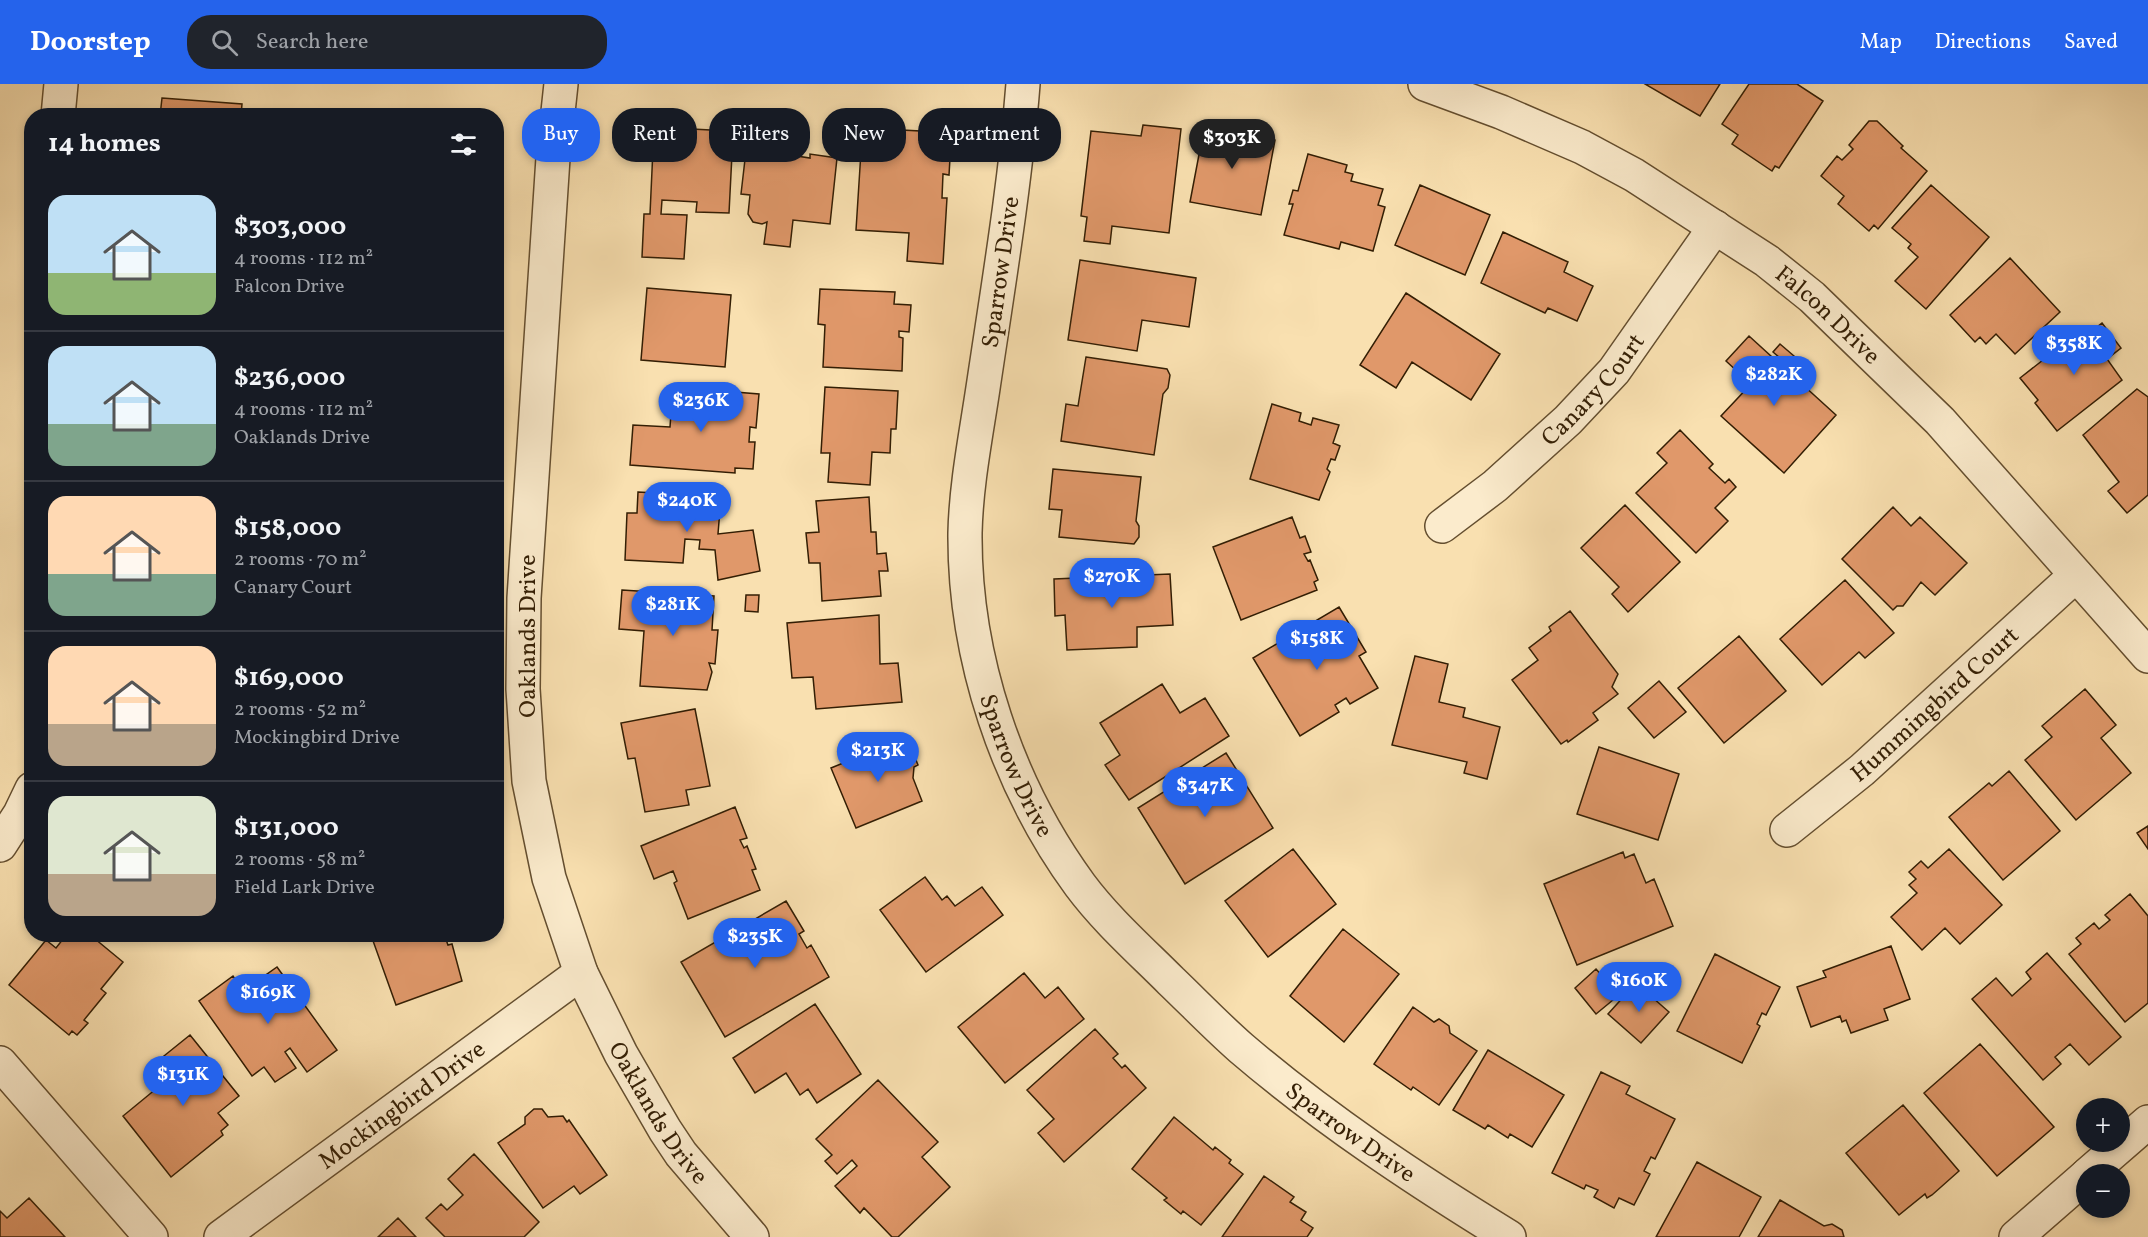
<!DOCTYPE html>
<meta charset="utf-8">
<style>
:root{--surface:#171b24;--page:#20242c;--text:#f1f3f6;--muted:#9ea1a6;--line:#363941;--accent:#2563eb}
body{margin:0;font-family:Vollkorn,serif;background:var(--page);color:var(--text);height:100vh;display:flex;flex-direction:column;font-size:22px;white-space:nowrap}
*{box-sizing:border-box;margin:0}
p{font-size:20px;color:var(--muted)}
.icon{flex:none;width:33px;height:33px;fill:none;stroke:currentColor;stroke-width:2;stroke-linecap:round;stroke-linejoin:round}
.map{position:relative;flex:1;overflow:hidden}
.details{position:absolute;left:24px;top:24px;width:480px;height:834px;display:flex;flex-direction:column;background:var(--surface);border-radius:24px;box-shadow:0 3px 9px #0003}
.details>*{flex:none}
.hud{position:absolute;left:522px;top:24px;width:570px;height:54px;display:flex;gap:12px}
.fabs{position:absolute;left:2076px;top:1014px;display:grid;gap:12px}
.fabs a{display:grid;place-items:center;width:54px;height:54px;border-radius:50%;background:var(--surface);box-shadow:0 3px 9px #0003;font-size:30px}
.price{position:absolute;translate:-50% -51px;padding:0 14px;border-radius:21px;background:var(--accent);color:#fff;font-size:20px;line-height:39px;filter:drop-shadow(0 2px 3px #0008)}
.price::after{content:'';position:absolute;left:50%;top:36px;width:18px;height:14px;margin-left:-9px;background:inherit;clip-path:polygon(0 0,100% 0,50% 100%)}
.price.current{background:#222;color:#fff}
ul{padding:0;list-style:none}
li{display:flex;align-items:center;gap:18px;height:150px;padding:0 24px}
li+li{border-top:2px solid var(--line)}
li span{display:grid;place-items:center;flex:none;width:168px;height:120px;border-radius:18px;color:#555}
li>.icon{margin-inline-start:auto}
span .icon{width:72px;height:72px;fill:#fffc;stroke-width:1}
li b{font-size:26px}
h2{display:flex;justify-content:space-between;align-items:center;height:72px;padding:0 24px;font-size:26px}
.tag{padding:0 21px;border-radius:24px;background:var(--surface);box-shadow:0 3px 9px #0003;font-size:21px;line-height:54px}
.tag.current{background:var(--accent);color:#fff}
header{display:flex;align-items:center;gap:36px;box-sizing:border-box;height:84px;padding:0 30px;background:var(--accent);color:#fff}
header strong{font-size:28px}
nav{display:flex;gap:33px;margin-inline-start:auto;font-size:21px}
.search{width:420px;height:54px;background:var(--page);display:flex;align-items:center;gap:15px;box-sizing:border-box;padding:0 21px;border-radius:24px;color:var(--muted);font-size:22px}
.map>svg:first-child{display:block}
.building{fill:#e0986a;stroke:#331e04;stroke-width:1.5}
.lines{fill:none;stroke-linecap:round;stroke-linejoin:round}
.minor-casing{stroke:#644e2f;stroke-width:36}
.minor{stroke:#fbebcc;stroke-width:33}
.labels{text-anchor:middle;stroke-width:4.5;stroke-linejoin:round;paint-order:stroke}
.street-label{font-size:24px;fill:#331e04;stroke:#fbebcc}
</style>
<header>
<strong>Doorstep</strong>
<div class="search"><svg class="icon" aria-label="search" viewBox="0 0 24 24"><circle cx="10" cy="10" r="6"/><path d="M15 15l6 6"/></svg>Search here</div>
<nav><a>Map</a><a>Directions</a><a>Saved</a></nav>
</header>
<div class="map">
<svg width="2148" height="1153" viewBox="0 0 2148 1153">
<rect width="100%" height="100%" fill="#f9e0b0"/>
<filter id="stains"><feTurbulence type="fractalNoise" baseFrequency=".00333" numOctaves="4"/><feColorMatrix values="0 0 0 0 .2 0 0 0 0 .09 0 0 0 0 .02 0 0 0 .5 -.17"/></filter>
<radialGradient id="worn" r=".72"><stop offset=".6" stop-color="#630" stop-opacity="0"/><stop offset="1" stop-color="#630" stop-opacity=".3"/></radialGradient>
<path class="building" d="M1645,0H1720L1700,32Z
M1749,0H1797L1823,17L1779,84L1775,82L1772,87L1732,60L1738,51L1722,40Z
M162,14L242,20L241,32H160Z
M863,36L902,38V46L920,47L919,56L951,57L949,91L943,90L942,114H947L943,180L907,177L909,149L856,146Z
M1869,37H1877L1903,62L1901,64L1927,87L1878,145L1874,141L1869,147L1838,120L1844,112L1821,92L1837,72L1842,76L1853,65L1849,61Z
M1205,39L1275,56L1261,131L1190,118Z
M745,40L781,44L778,69L810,74V70L837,74L830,140L793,136L790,163L764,160L767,138L762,140L753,138L748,130L750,111L741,110L747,58H742Z
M1143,41L1181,45L1169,149L1112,142L1110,160L1084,157L1087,133L1081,132L1091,47L1141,52Z
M654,43L729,47L728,70H732L729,129L696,128L697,118L662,116L661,130L687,131L684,175L642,173L644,130H650Z
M1308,70L1347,81L1345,88L1353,90L1351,97L1383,105L1378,121L1385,123L1373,167L1341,158L1339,165L1284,151L1293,120H1289L1293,106L1298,107Z
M1420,101L1490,131L1465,191L1395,161Z
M1931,101L1989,153L1926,225L1895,197L1918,173L1908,164L1911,160L1892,144Z
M1503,148L1568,178L1564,188L1593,202L1577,237L1548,224L1545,229L1481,199Z
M2010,174L2060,228L2015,270L1996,250L1986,260L1980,253L1975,258L1950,231Z
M1080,176L1196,194L1189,243L1142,236L1137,267L1068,256Z
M647,204L731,211L725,283L641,276Z
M820,205L895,208L894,220L911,221L909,248L899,247V253L903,254L902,287L823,283L825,241L818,240Z
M1406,209L1500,270L1471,316L1412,278L1396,304L1360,281Z
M2102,239L2121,264L2107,275L2122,296L2057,347L2035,319L2038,316L2020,294L2080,247L2084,253Z
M1749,252L1836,331L1784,389L1721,332L1751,300L1726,277Z
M1780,260L1794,272L1787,280L1773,268Z
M1086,273L1167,285L1170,291L1168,304L1163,310L1154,371L1061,357L1066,320L1078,322Z
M673,303L759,310L756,344L750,343L749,358H755L753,385L735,384V389L630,381L633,341L670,343Z
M825,303L898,307L896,345H891L890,369L872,368L870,401L828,398L830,369H821Z
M2137,305L2148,313V411L2127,429L2108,407L2119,398L2083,351Z
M1272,320L1301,329L1299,337L1311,341L1313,334L1339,341L1333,359L1340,362L1335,376L1331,375L1327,385L1330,388L1319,416L1250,395Z
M1680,346L1713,380L1709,384L1725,399L1729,395L1736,403L1715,424L1728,437L1696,469L1636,409L1667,379L1657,369Z
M1053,385L1141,393L1136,437L1139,442V453L1134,460L1059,453L1062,426L1049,425Z
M638,408L721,413L718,450L753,446L760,487L718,496L715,466L699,465L700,456L685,455L683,479L625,476L627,429H637Z
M869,413L871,448H876L877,470L886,469L888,487H879L881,512L822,517L820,479H809L806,449L819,448L816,417Z
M1625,421L1680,478L1628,528L1612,510L1619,503L1581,464Z
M1893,423L1911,442L1920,433L1967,479L1935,511L1921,498L1903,522H1897L1893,526L1842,475Z
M1292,433L1300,454L1305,452L1311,468L1304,470L1308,477L1310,476L1318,496L1314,498L1317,506L1241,536L1213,463Z
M1170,490L1173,541L1137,543V563L1067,566L1065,531L1055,532L1054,495Z
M1845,496L1894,549L1865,574L1859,568L1822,601L1780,555Z
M622,506L714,512L712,546H718L715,580L709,579L712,588L707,606L640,602L644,547L619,545Z
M746,511H759L758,528L745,527Z
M1339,523L1366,568L1359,572L1378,604L1350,620L1346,614L1335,621L1339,628L1300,652L1253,574Z
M1570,527L1618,590L1612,603L1618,610L1593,629L1598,636L1568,658L1567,656L1561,660L1512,596L1538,576L1529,564L1551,547L1549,543Z
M879,531L880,580L898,579L902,618L816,625L813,593L792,594L787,539Z
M1739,552L1786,607L1724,659L1678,604Z
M1415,572L1448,580L1439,618L1465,624L1463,633L1500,643L1487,695L1464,689L1467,678L1392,661Z
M1659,597L1686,628L1654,654L1628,624Z
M1162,600L1180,629L1205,614L1229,652L1129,716L1105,681L1120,671L1100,639Z
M2085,605L2116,641L2101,654L2131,689L2076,736L2025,676L2052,653L2042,642Z
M695,625L710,702L686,706L689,721L645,728L635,674L628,675L621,639Z
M902,655L906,666L911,664L918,681L914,683L913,694L922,717L856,744L831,684Z
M1599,663L1679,690L1658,756L1577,730Z
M1226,669L1273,744L1185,800L1138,724Z
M2009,687L2060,747L2003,796L1949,733L1989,699L1992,702Z
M735,723L747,754L740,756L744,764L747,762L756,785L752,786L760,806L688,835L674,799L677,797L673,787L654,795L641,762Z
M2148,742V765L2137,749Z
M1293,765L1336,820L1268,873L1225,817Z
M1949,765L2002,821L1960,860L1945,844L1922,866L1891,833L1917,809L1909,801L1916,795L1909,788L1921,777L1928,784Z
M1623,768L1625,774L1634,770L1646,799L1654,795L1673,842L1577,881L1544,800Z
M925,793L942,816L947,812L955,822L982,803L1003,831L926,888L880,826Z
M2130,810L2148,832V919L2125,938L2069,870L2081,860L2076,854L2094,839L2099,845L2110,836L2105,831Z
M786,817L804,847L799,850L807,864L811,861L829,893L725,953L681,878Z
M1343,845L1399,890L1344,958L1290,912Z
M67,850H89L123,878L101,905L106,909L84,936L88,939L77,951L72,947L69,951L9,901L46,856L56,864Z
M383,850H444L448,861L452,860L462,897L396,921L372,854Z
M1891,862L1910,915L1884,925L1888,936L1851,949L1846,936L1842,938L1840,932L1811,943L1797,903L1826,893L1823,887Z
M2047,869L2121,953L2089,981L2070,960L2055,973L2061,980L2043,996L1972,915L1996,894L2012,912L2031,895L2026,888Z
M1715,870L1780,903L1766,931L1762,929L1757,940L1760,942L1742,979L1677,947Z
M277,883L337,966L307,988L290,964L285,968L296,984L275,998L264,983L252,992L199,917L233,892L243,907Z
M1596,885L1619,911L1596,930L1575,904Z
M1024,889L1045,914L1058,903L1084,935L1005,999L958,943Z
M1636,899L1669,928L1641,959L1608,930Z
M815,920L861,990L817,1019L808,1005L800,1011L786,989L755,1009L733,974Z
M1413,923L1434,938L1439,935L1449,942L1450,949L1477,967L1439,1021L1413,1003L1411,1006L1374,980Z
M1095,945L1118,970L1113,974L1122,984L1125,981L1146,1004L1064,1078L1038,1049L1054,1035L1027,1006Z
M190,951L239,1012L218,1029L228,1041L221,1047L223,1051L171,1093L123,1032L162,1000L149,984Z
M1980,960L2054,1043L1997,1092L1924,1009Z
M1488,966L1564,1011L1532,1063L1510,1050L1508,1054L1488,1041L1485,1045L1453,1026Z
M1601,988L1630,1002L1626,1010L1675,1035L1655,1075L1651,1073L1644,1087L1650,1090L1634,1121L1619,1114L1614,1124L1594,1113L1598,1106L1586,1101L1584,1105L1552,1089Z
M878,996L938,1058L922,1073L950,1103L898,1153H892L864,1124L860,1129L835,1102L857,1082L852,1076L837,1090L825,1077L832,1071L816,1055Z
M1903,1021L1959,1087L1932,1111L1927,1114L1925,1110L1899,1131L1846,1069Z
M534,1025H542L548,1033L563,1032L567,1038L569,1036L607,1091L580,1110L574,1102L543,1124L498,1059L525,1040V1033Z
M1174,1033L1213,1066L1215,1063L1231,1076L1229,1079L1243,1090L1201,1141L1183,1127L1181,1130L1164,1116L1167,1114L1132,1085Z
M474,1070L539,1138L524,1153H445L426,1134L441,1120L447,1126L463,1111L448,1095Z
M1697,1078L1761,1113L1739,1153H1656Z
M1264,1092L1294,1113L1290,1118L1306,1128L1301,1136L1313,1144L1307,1153H1222Z
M29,1114L65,1153H0V1127L7,1134Z
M1780,1116L1824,1142L1832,1140L1842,1146L1844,1153H1758Z
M398,1134L416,1153H378Z"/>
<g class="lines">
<defs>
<g id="minor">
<path id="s1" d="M561,0L553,74L524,514L523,605L529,697L549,794L581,889L621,970L665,1046L681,1070L752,1153"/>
<path id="s2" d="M1023,0C1015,102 998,203 983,304C976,351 966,401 965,449C964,573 1007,701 1080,801C1106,836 1140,866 1171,897C1194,919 1217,943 1241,964C1324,1035 1416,1096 1509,1153"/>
<path id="s3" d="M1425,0L1501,28L1582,63L1634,91L1767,177L1812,213L1940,337L2148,572"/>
<path d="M58,32L61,0"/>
<path id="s4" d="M1442,442L1495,402L1568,336L1614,287L1715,143"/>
<path id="s5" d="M1787,746L1862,686L2076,491"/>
<path d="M0,761L20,730L32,705"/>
<path d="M0,979L151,1153"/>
<path d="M2088,1090L2148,1038"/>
<path id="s6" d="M221,1153L581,889"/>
<path d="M2016,1153L2086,1092"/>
</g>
</defs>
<use href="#minor" class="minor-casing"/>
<use href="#minor" class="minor"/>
</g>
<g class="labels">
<g class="street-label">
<text transform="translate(1000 188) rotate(-82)" y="8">Sparrow Drive</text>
<text dy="8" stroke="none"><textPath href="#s3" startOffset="468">Falcon Drive</textPath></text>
<text dy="8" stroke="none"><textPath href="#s4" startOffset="204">Canary Court</textPath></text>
<text transform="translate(527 552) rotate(-90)" y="8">Oaklands Drive</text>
<text dy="8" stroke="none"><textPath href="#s5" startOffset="194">Hummingbird Court</textPath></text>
<text dy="8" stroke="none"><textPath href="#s2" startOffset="693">Sparrow Drive</textPath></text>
<text dy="8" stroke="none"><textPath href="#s6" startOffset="224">Mockingbird Drive</textPath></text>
<text dy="8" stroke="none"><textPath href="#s1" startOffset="1058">Oaklands Drive</textPath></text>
<text dy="8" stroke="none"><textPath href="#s2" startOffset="1197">Sparrow Drive</textPath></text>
</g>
</g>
<rect width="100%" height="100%" filter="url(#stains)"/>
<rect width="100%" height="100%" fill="url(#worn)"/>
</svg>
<div class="fabs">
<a>+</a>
<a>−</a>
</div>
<b class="price current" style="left:1232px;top:86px">$303K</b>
<b class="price" style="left:2074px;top:292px">$358K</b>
<b class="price" style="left:1774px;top:323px">$282K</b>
<b class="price" style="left:701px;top:349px">$236K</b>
<b class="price" style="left:687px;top:449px">$240K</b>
<b class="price" style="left:1112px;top:525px">$270K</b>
<b class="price" style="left:673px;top:553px">$281K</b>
<b class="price" style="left:1317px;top:587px">$158K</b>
<b class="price" style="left:878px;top:699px">$213K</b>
<b class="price" style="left:1205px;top:734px">$347K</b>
<b class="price" style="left:755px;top:885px">$235K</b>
<b class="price" style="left:1639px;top:929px">$160K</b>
<b class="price" style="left:268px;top:941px">$169K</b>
<b class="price" style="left:183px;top:1023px">$131K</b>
<div class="hud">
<a class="tag current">Buy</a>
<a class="tag">Rent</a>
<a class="tag">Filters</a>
<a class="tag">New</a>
<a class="tag">Apartment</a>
</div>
<section class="details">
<h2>14 homes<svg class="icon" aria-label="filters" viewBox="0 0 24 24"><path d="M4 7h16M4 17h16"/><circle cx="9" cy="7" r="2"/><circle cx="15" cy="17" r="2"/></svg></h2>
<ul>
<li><span style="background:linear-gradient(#bfe0f5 65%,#8fb573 0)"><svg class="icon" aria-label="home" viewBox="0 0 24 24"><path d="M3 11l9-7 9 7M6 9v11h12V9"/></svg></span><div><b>$303,000</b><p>4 rooms · 112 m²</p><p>Falcon Drive</p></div></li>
<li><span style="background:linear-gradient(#bfe0f5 65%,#7fa58c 0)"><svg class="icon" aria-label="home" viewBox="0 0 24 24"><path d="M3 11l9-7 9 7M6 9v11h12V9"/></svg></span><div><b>$236,000</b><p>4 rooms · 112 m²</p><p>Oaklands Drive</p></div></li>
<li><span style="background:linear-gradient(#ffd9b3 65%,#7fa58c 0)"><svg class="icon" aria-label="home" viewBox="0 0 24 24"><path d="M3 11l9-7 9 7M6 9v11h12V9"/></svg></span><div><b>$158,000</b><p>2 rooms · 70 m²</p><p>Canary Court</p></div></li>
<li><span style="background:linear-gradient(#ffd9b3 65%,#b9a48a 0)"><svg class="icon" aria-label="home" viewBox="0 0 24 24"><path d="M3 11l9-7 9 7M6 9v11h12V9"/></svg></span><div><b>$169,000</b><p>2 rooms · 52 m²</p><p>Mockingbird Drive</p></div></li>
<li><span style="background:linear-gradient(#dfe7d0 65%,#b9a48a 0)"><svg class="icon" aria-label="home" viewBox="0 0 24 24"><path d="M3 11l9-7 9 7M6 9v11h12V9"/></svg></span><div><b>$131,000</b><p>2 rooms · 58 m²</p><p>Field Lark Drive</p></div></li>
</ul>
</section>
</div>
